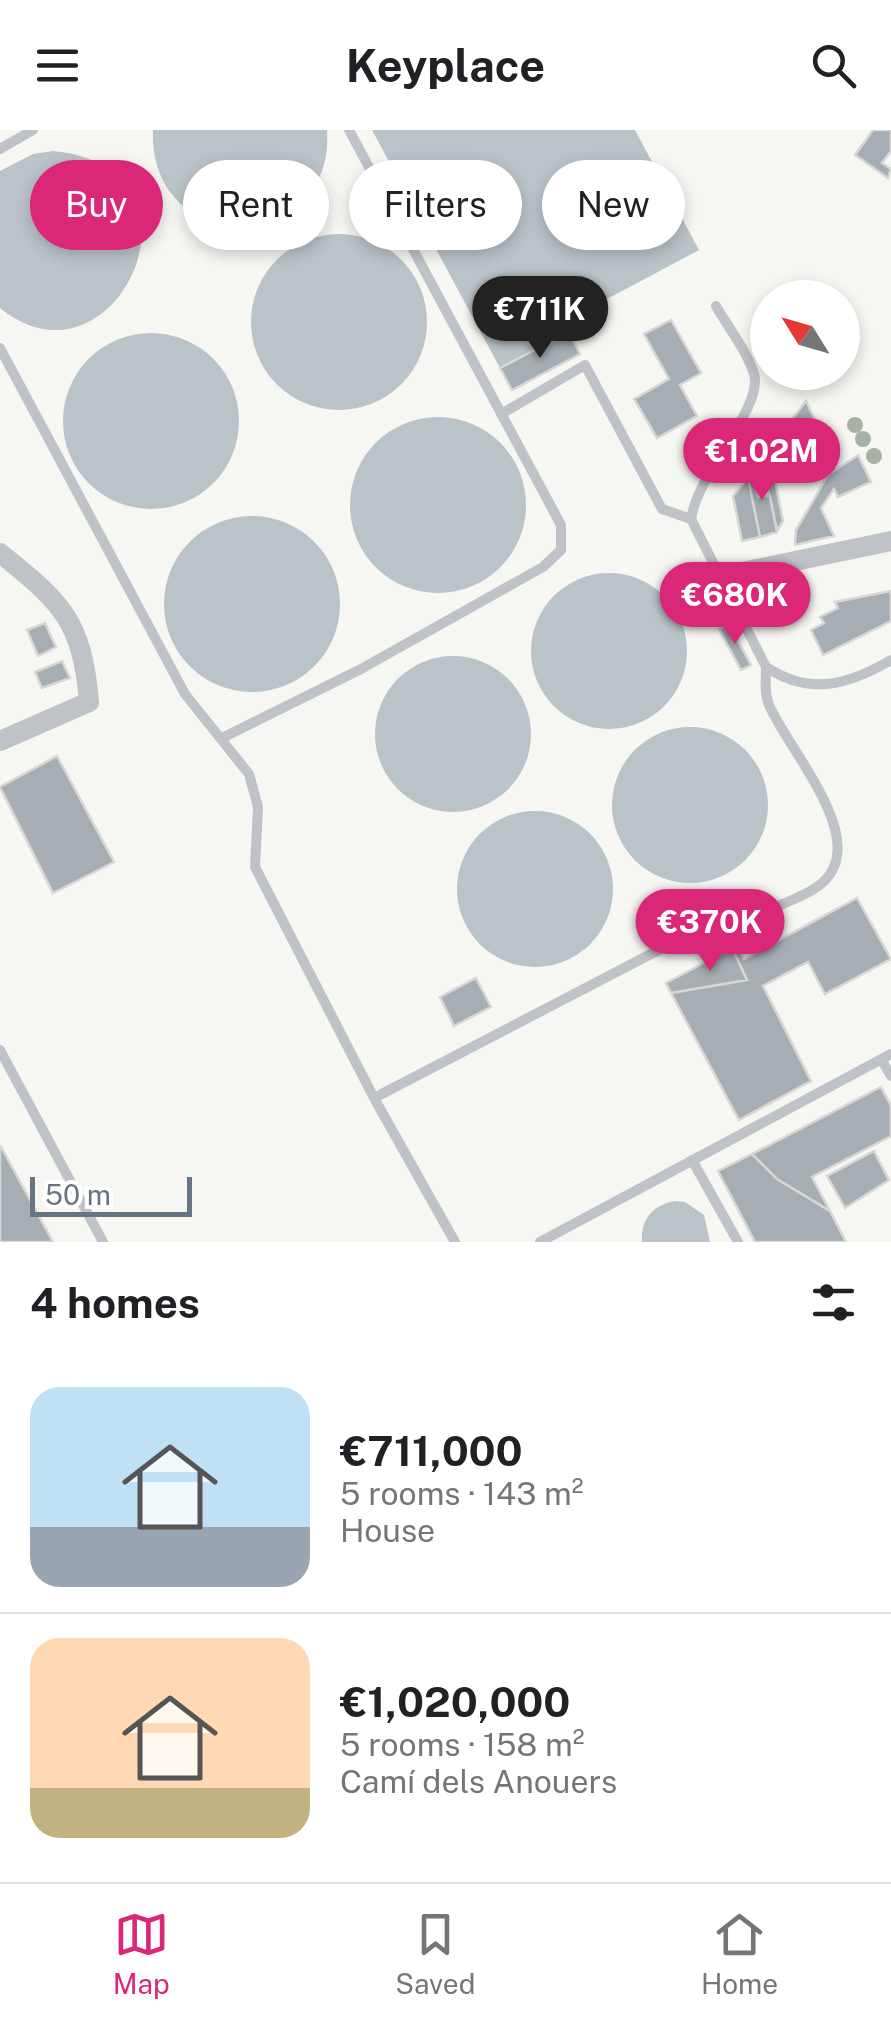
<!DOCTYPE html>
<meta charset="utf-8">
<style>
:root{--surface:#fff;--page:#f2f2f2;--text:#202124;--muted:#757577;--line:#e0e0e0;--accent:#db2777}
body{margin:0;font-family:"Public Sans",sans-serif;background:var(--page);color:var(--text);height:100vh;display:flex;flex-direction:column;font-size:38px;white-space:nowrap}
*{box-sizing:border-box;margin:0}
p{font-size:32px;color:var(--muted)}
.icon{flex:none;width:55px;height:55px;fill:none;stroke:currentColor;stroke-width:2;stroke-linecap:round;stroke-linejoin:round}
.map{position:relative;height:1112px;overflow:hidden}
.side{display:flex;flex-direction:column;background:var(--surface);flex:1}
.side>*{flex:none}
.guide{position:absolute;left:30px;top:30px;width:832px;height:90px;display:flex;gap:20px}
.needle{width:65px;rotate:307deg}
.controls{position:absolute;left:750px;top:150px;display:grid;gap:20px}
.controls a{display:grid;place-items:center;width:110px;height:110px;border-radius:50%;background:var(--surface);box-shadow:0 5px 15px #0003;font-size:50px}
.scale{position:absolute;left:30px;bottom:25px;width:162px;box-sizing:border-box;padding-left:10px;border:5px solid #677482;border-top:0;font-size:28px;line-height:35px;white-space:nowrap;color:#677482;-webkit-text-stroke:8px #fff;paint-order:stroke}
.price{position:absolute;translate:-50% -85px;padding:0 22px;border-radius:35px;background:var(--accent);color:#fff;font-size:32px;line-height:65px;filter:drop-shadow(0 2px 5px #0008)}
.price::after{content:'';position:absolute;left:50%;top:60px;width:30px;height:22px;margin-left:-15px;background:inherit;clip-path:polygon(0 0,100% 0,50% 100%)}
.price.active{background:#222;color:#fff}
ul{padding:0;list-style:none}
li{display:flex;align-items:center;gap:30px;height:250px;padding:0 30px}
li+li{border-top:2px solid var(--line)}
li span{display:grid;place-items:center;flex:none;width:280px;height:200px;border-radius:30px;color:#555}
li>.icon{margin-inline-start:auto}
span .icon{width:120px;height:120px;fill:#fffc;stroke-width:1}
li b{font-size:42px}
h2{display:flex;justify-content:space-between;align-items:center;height:120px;padding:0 30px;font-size:42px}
.tag{padding:0 35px;border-radius:45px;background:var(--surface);box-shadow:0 5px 15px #0003;font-size:35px;line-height:90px}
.tag.active{background:var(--accent);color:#fff}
header{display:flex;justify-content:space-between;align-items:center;height:130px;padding:0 30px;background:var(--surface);font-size:45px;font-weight:700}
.dock{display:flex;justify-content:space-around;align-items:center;height:140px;border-top:2px solid var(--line);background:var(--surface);font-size:28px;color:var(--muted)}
.dock a{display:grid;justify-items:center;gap:5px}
.dock .active{color:var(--accent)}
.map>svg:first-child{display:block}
.water{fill:#bac3c8}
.building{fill:#a7aeb3;stroke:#d7d7d6;stroke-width:2.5}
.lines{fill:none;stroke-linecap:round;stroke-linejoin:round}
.lane{stroke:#bfc2c6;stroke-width:10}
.street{stroke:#bfc2c6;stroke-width:20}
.tree{fill:#a8b1a5}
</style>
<header><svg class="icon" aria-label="menu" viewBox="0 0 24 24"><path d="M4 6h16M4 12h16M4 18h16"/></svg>Keyplace<svg class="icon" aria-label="search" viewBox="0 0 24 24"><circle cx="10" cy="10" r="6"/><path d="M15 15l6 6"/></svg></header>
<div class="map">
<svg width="891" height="1112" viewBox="0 0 891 1112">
<rect width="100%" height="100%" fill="#f6f6f3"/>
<path class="water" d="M153,0H327C336,125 148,130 153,0Z
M372,0H635L699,120L564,192L569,202L500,238Z
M53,21C224,37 115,272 0,178V41L33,24Z
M251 192a88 88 0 1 1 176 0a88 88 0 1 1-176 0Z
M63 291a88 88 0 1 1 176 0a88 88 0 1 1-176 0Z
M350 375a88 88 0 1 1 176 0a88 88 0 1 1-176 0Z
M164 474a88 88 0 1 1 176 0a88 88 0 1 1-176 0Z
M531 521a78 78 0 1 1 156 0a78 78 0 1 1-156 0Z
M375 604a78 78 0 1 1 156 0a78 78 0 1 1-156 0Z
M612 675a78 78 0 1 1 156 0a78 78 0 1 1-156 0Z
M457 759a78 78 0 1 1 156 0a78 78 0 1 1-156 0Z
M674,1071L685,1072L704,1085L710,1112H642C641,1089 652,1076 674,1071Z"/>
<path class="building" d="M873,0H891V21L882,33L891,39L888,48L855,25Z
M671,190L701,243L680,255L697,286L657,308L634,269L669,249L644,204Z
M569,202L580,224L512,260L500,238Z
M806,271L818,296L810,306L825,324L809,342L802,335L796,344L780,331L789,320L796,327L804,316L801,312L807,303L799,295L772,335L783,391L777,401L762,329Z
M858,325L871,352L838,367L834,359L821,378L834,406L795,415L796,400L828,345Z
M762,329L767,355L756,357L758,367L770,366L777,402L760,407L748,348Z
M748,348L760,407L742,411L733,366Z
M891,461V491L823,525L811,500L824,493L820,487L838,478L835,472Z
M45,493L56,517L38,526L27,500Z
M729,494L751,535L741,540L719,499Z
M62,531L70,548L42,558L35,542Z
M57,626L114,732L53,763L0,657Z
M857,768L891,829L825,864L808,832L763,856L811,951L739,990L671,863L747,850L732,818L737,815L744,829Z
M732,818L747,850L671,863L666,853Z
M476,848L491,877L454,896L440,867Z
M881,957L891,976V1006L812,1047L830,1081L777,1049L752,1024Z
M0,1015L53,1112H0Z
M874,1021L889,1050L845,1078L827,1046Z
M752,1024L777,1049L830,1081L846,1112H755L718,1041Z"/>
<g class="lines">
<path class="lane" d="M0,19L33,0
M0,218L185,564L249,644L258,677L255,737L374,968
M501,284L585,235L662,379L691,389L766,537C810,566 848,555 891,530
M691,389C698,342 764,277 754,244C747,221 728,197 716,176
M222,608L361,539L543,437L561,420V395L349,0
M0,920L103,1112
M881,929L891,946
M692,1030L738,1112
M455,1112L374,968L726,785C758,785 776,778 805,764C887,726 791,626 769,575C764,564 766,549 766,537
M540,1112L891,924"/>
<path class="street" d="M0,423C62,473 82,490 89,572L0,611
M718,447L891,411"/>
</g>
<g class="tree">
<circle cx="855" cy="295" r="8"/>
<circle cx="863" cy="309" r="8"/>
<circle cx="874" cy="326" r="8"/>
</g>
</svg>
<div class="controls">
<a><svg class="needle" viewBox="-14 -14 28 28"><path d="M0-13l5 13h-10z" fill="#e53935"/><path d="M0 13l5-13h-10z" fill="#757577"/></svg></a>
</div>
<div class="scale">50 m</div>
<b class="price active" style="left:540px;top:231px">€711K</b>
<b class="price" style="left:762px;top:373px">€1.02M</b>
<b class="price" style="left:735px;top:517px">€680K</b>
<b class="price" style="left:710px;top:844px">€370K</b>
<div class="guide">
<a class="tag active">Buy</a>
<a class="tag">Rent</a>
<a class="tag">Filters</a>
<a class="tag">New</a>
</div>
</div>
<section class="side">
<h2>4 homes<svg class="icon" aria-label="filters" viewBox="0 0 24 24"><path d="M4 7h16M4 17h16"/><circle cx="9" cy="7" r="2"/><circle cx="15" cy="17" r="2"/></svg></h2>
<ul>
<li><span style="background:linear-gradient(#bfe0f5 70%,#9aa5b1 0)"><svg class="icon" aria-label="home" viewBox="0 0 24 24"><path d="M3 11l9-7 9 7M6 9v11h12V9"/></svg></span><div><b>€711,000</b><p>5 rooms · 143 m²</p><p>House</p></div></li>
<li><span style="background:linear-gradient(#ffd9b3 75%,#c2b280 0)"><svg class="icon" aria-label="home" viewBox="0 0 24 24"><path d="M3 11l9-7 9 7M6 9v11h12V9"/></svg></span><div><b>€1,020,000</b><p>5 rooms · 158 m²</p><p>Camí dels Anouers</p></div></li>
</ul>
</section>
<nav class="dock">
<a class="active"><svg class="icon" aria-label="map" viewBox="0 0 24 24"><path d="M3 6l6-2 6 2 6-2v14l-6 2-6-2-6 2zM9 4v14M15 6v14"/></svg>Map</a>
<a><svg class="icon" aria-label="saved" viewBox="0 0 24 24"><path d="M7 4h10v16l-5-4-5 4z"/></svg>Saved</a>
<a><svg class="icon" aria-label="home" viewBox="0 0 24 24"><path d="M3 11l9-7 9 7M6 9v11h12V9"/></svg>Home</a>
</nav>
